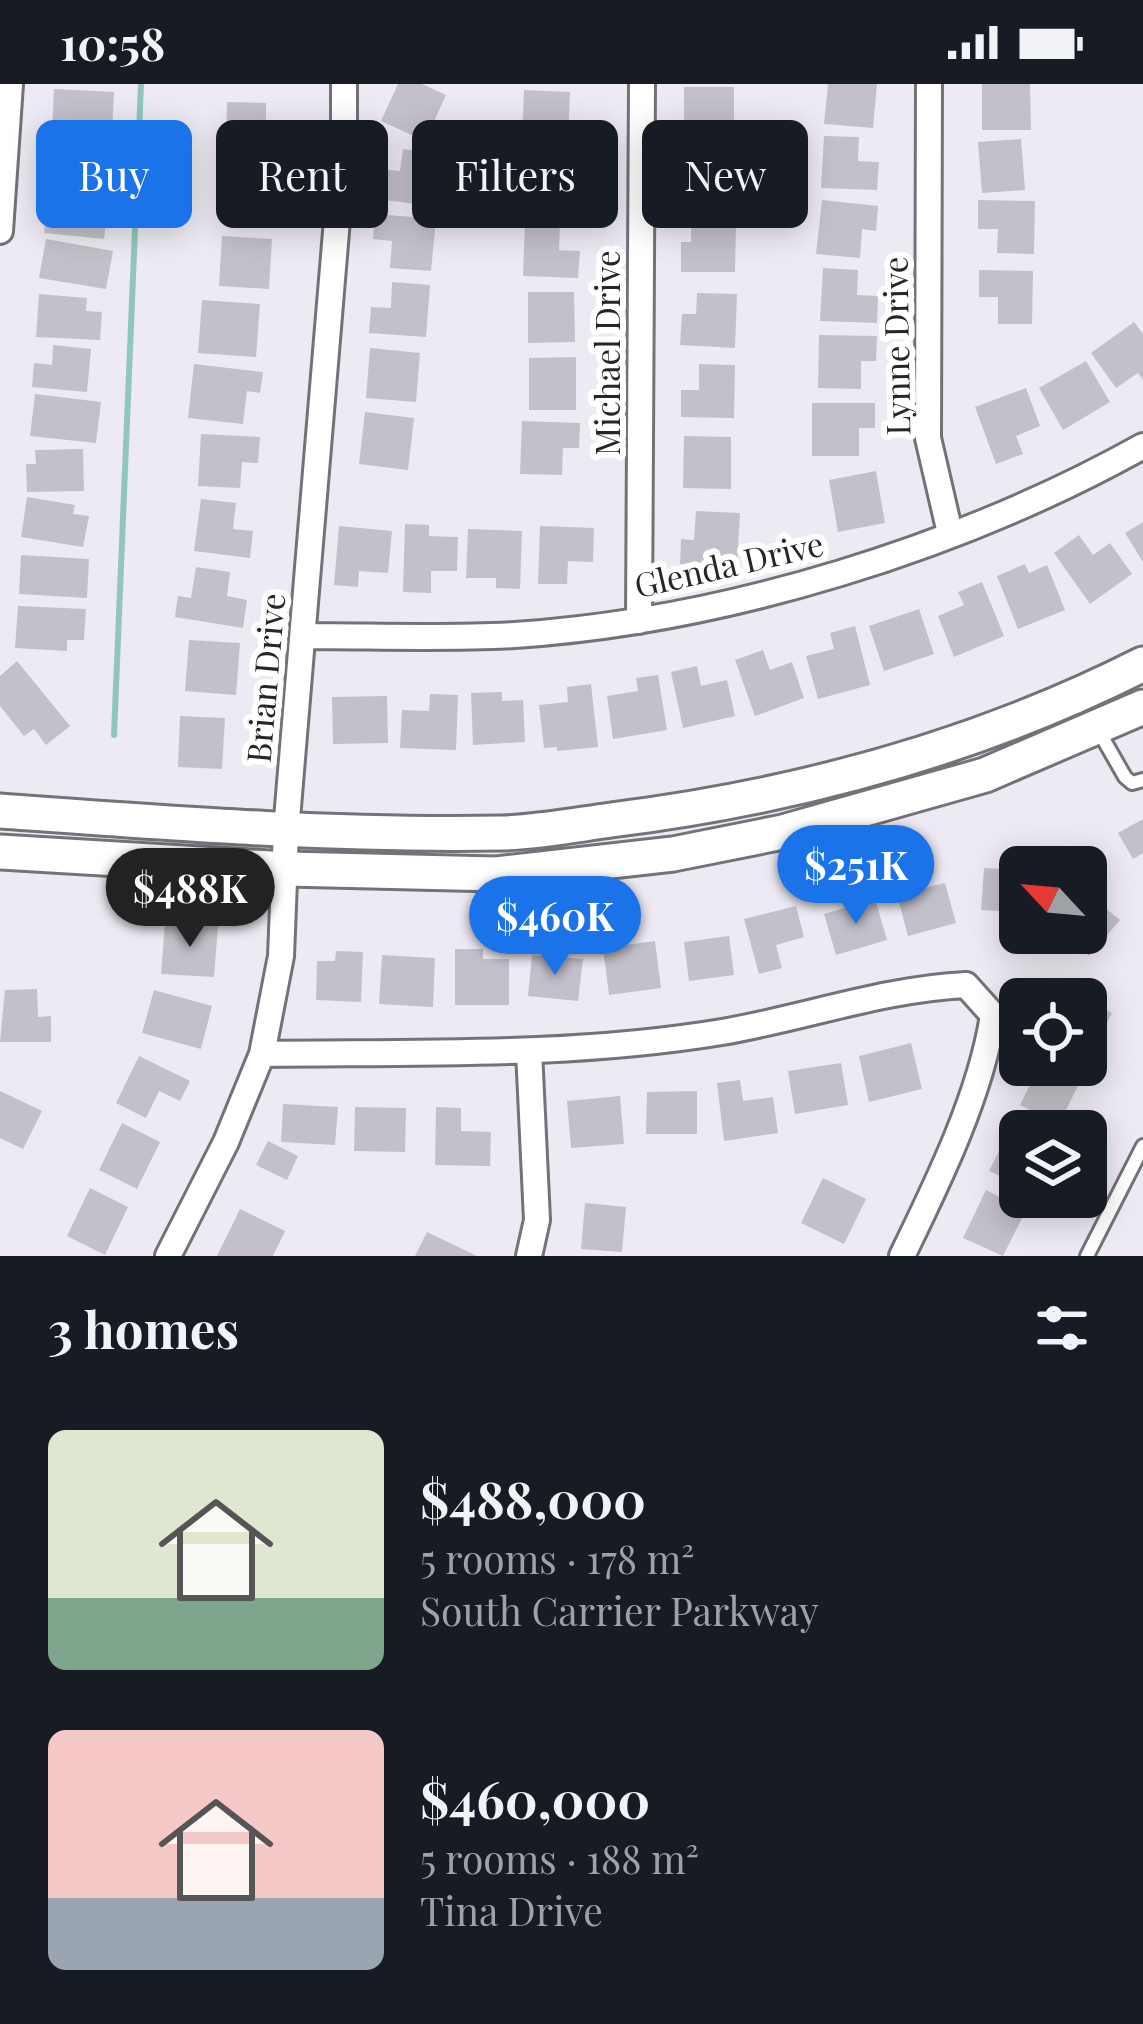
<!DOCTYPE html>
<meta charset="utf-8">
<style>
:root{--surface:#171b24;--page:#242831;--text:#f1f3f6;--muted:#9ea1a6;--accent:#1a73e8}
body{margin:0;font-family:"Playfair Display",serif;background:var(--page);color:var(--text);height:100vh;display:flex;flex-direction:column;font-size:45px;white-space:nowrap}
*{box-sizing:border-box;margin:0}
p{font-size:39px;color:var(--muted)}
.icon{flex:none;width:66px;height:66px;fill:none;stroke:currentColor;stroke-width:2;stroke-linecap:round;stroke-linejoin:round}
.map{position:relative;height:1172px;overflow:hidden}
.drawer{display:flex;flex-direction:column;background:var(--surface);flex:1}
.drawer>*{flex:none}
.banner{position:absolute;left:36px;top:36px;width:1071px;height:108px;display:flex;gap:24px}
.needle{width:78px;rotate:296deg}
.fabs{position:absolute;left:999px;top:762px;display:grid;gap:24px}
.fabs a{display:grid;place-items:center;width:108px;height:108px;border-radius:18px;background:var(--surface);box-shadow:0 6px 30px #0003;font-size:60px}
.price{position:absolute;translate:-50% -102px;padding:0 27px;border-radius:42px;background:var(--accent);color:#fff;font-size:39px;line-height:78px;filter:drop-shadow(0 3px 6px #0008)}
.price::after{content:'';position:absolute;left:50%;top:72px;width:36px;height:27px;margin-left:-18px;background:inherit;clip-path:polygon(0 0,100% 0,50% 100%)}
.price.current{background:#222;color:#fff}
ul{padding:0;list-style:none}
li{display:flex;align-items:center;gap:36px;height:300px;padding:0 48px}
li span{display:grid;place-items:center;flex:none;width:336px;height:240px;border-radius:18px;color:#555}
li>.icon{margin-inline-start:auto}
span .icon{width:144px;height:144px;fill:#fffc;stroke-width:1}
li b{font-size:51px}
h2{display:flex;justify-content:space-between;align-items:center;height:144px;padding:0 48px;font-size:51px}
.tag{padding:0 42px;border-radius:18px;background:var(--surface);box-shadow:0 6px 30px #0003;font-size:42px;line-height:108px}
.tag.current{background:var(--accent);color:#fff}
.status{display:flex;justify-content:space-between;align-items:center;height:84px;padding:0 60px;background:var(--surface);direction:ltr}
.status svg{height:33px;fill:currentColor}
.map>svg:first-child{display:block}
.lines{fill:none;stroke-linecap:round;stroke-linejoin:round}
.stream{stroke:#92c6bd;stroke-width:6}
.building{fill:#c4c0c9}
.service-casing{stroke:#757179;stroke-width:18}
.minor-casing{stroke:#757179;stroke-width:30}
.secondary-casing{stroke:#757179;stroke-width:39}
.service{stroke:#fff;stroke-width:12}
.minor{stroke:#fff;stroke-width:24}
.secondary{stroke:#fff;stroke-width:33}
.labels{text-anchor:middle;stroke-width:12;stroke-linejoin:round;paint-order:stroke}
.street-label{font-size:33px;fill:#262528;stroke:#fff}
</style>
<div class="status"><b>10:58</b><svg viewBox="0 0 49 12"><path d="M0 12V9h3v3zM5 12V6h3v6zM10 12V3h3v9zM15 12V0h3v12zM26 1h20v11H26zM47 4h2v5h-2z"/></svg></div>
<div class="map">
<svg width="1143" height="1172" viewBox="0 0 1143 1172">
<rect width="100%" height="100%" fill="#eeeaf3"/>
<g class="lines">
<path class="stream" d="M114,651L141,0"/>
</g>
<path class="building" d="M398,0H422L446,11L425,57L381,37Z
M828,0H877L873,44L824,40Z
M982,0H1030L1031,46H982Z
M684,3H734V55H684Z
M54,5L114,8L112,51L52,48Z
M524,6L570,8L568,59L522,58Z
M227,18L266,19V45H282L281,72L226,71Z
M824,52L859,53L858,77L879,78L877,106L821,104Z
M53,55L109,62L104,104L47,97Z
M1021,55L1025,106L982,109L978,58Z
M403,65L439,70L432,122L377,115L381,85L400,87Z
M683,67L740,70L736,122L696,119L697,94L681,93Z
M526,73L561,74L560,97L580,98L579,128L505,125L506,102L525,103Z
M228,85L276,88L273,140L225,137Z
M49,106L109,113L104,155L44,149Z
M822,116L878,122L876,147L862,145L860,174L816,170Z
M978,116L1035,117L1034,170L997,169L998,145H978Z
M375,130L436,135L431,187L390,184L392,157L373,155Z
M525,139L560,140L559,166L580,167L578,194L523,192Z
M691,139H736L735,188H681V158H691Z
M222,152L272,155L269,205L219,202Z
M46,155L113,167L106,205L39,194Z
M823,184L858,186L857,211L878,212L877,239L820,237Z
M979,186L1033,187L1032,240H998V213H979Z
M392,198L430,201L426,253L369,249L371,223L391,224Z
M528,208H574L575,258L528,259Z
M697,209L737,210L735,264L680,261L682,230H696Z
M39,210L87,214L86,227L102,228L100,256L36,253Z
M202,216L260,220L256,273L198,269Z
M1134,238L1143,250V296L1138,289L1116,304L1091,269Z
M819,251L877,252L876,277H861V305L818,304Z
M53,261L91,265L87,308L32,303L34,279L52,281Z
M370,264L420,269L416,318L366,314Z
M576,273V326H529V274Z
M1086,277L1110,318L1063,346L1039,304Z
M194,280L263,288L260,309L247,307L243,340L188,334Z
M699,280L735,281L734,334L681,333V306H699Z
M1026,304L1040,342L1016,352L1023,370L996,380L975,323Z
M35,310L101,318L96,359L30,352Z
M812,319H875V344H859V372H812Z
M365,328L414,334L408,386L359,380Z
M522,337L580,339L579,364H563L562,391L520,390Z
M201,350L260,353L258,379L242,378L240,404L198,402Z
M684,352L731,353V405L683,404Z
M83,365L84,407L27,408L26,380H36L35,366Z
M876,387L885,439L838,448L829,396Z
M27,413L75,421L73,430L89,432L83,463L21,453Z
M201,415L236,419L233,445L253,447L250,474L194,467Z
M696,427L740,429L737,482L680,480L681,455L694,456Z
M1143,438V478L1125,449Z
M405,440L429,441V452L458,453L457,487H431V509L403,508Z
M339,442L392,447L388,489L359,487L358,503L334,501Z
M540,442L594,444L593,478L568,477L567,500H538Z
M468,445L522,447L520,505L496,504V494H466Z
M1079,451L1093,471L1110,459L1132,490L1090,520L1054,469Z
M21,471L89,475L87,514L19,510Z
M1025,480L1029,489L1047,481L1065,526L1018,545L997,492Z
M196,483L230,488L227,512L247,516L243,544L175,533L178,512L191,514Z
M982,498L1004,552L954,573L938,532L964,521L958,508Z
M18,522L86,525L84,556H67V567L15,564Z
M919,525L934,570L884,587L869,542Z
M855,542L870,601L818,615L806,572L834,565L830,549Z
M189,556L240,559L236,611L185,607Z
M763,566L770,586L792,578L804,614L755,632L735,576Z
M17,577L70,642L46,661L34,645L24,652L0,622V592Z
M697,582L701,602L727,596L735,632L683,644L671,588Z
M658,591L667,646L613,655L607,612L638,607L636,594Z
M591,600L598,663L557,667V663L544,664L539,621L568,618L567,603Z
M502,608V617L523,616L525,658L473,661L471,609Z
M430,610L458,611L456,666L400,664L402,626L429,627Z
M387,612L388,659L333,660L332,613Z
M180,632L225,634L222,685L178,683Z
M1143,735V769L1133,775L1118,749Z
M984,784L1020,786V828L981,826Z
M945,799L956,839L908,852L897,811Z
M1086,808L1120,836L1089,872L1061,849H1086Z
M875,815L887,856L836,871L824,830Z
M796,822L804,853L776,861L782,884L759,890L744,835Z
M165,839L218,842L214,893L161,890Z
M729,852L734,891L689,897L684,858Z
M655,857L661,904L609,911L603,864Z
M455,865H483V875H509V921H455Z
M336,867L363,868L361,918L316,916L317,877H335Z
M382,871L435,874L433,923L379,920Z
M532,871L583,875L578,917L528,912Z
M37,905L38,933L51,932V958H0L5,906Z
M154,906L212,922L201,965L142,949Z
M1086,916L1112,929L1091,971L1086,969Z
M911,959L922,1005L869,1018L859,972Z
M139,972L190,997L180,1017L159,1007L146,1034L116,1019Z
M841,979L848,1021L795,1030L788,987Z
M1040,981H1063L1061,986L1081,996L1059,1040L1020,1021Z
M740,996L743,1017L773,1013L778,1049L724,1057L717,999Z
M0,1007L42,1027L23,1065L0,1054Z
M697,1007V1050H646L647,1008Z
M620,1012L624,1060L571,1064L567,1017Z
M283,1020L338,1023L335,1061L281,1058Z
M355,1023L406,1024L405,1068L354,1067Z
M436,1023L461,1024V1047L491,1048L490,1082L435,1081Z
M122,1039L160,1058L137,1105L99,1086Z
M268,1057L298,1072L287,1096L256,1081Z
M1000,1065L1020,1075V1101L989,1087Z
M823,1094L866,1115L844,1160L801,1139Z
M90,1104L128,1123L105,1171L67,1152Z
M986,1106L1026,1126L1003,1172L963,1154Z
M585,1119L626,1123L622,1168L581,1165Z
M240,1125L285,1147L273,1172H217Z
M427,1148L477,1172H415Z"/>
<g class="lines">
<defs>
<path id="service" d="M1097,644L1125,693L1132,699L1143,696
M1087,1172L1143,1062"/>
<path id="minor" d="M929,0L928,354L950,449
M0,147L10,0
M639,537L642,0
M304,552C374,552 445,555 515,551C725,537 960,464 1143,362
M529,967L537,1136L529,1172
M262,970C415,968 571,973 722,948C804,934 883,905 966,901L993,931C981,1011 937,1100 902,1172
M168,1172L226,1058L262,970L281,872L286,747L344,52V0"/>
<path id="secondary" d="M0,727C167,739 334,752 502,749C538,748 575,741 611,736C795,713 977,664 1143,580
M0,768L287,785L496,790L673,770L783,748L985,691L1143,623"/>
</defs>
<use href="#service" class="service-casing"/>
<use href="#minor" class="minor-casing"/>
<use href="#secondary" class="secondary-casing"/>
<use href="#service" class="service"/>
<use href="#minor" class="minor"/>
<use href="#secondary" class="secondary"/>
</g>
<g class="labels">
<g class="street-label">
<text transform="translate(897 262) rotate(-91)" y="12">Lynne Drive</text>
<text transform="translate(608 269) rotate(-90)" y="12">Michael Drive</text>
<text transform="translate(729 481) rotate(-13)" y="12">Glenda Drive</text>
<text transform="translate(266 594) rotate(-85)" y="12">Brian Drive</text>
</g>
</g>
</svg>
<div class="fabs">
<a><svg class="needle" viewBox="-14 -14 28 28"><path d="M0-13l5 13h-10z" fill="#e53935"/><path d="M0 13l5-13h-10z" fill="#9ea1a6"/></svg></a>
<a><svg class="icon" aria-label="locate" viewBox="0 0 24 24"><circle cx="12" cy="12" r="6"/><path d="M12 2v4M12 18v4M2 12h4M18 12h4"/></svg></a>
<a><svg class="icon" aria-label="layers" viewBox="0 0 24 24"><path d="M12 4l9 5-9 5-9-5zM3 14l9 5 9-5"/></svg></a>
</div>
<b class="price" style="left:856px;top:843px">$251K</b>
<b class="price current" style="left:190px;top:866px">$488K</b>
<b class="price" style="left:555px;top:894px">$460K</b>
<div class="banner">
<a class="tag current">Buy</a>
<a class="tag">Rent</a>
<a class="tag">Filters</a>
<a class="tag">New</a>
</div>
</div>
<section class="drawer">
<h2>3 homes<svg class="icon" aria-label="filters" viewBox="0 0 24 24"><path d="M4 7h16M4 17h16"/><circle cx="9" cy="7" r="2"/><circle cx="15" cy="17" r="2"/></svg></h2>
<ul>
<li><span style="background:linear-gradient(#dfe7d0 70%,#7fa58c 0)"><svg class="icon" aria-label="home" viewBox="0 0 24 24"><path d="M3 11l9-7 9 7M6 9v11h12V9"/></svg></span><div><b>$488,000</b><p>5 rooms · 178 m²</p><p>South Carrier Parkway</p></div></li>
<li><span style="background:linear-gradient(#f6c9c9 70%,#9aa5b1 0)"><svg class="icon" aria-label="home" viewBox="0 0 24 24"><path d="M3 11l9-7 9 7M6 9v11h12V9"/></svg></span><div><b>$460,000</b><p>5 rooms · 188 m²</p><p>Tina Drive</p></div></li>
</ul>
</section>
